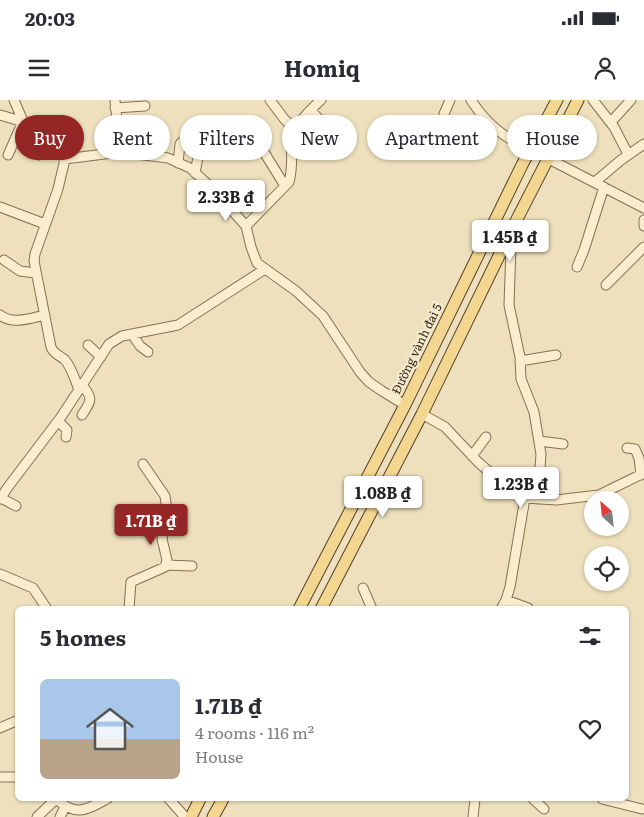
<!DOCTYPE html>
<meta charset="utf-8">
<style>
:root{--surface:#fff;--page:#f2f2f3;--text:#2b2b33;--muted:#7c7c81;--accent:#942725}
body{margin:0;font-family:Literata,serif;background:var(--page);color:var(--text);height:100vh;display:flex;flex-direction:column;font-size:19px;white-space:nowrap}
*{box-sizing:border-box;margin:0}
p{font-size:16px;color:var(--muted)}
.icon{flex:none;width:28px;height:28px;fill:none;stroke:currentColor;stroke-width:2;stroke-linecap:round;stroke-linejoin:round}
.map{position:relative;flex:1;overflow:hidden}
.sheet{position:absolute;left:15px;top:506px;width:614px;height:195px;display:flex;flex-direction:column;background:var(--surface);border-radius:8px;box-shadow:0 1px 4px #0004}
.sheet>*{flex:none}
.banner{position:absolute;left:15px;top:15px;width:615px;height:45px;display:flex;gap:10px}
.needle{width:32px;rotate:333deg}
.fabs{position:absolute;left:584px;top:391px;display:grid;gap:10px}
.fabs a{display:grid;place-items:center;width:45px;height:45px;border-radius:50%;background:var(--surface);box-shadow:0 1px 4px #0004;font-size:25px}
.price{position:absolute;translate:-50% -42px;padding:0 11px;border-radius:5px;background:#fff;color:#222;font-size:16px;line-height:32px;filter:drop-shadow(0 1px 2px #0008)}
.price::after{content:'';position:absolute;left:50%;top:30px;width:15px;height:11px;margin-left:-8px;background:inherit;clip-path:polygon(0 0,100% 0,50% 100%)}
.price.on{background:var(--accent);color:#fff}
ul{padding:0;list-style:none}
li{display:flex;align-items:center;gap:15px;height:125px;padding:0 25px}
li span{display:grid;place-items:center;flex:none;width:140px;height:100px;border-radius:8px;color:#555}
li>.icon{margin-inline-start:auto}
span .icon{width:60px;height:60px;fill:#fffc;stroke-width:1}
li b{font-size:21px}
h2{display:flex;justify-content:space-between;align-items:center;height:60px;padding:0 25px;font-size:21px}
.pill{padding:0 18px;border-radius:22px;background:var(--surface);box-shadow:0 1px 4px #0004;font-size:18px;line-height:45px}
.pill.on{background:var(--accent);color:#fff}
.status{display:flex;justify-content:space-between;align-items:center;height:35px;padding:0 25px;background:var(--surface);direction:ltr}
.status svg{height:14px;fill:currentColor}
header{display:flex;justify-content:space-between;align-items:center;height:65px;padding:0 25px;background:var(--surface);font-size:22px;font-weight:700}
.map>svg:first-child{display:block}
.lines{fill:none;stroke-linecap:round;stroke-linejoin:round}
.minor-casing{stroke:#857055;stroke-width:11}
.major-casing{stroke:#523e2a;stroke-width:13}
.minor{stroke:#f9edce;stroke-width:9}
.major{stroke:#f3d791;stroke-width:11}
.labels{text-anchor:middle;stroke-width:4.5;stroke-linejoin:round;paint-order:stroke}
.street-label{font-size:12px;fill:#34281b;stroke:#f5eacb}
</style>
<div class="status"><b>20:03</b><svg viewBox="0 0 49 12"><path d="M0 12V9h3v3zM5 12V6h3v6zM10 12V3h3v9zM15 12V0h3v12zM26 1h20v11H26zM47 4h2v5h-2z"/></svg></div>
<header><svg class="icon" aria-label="menu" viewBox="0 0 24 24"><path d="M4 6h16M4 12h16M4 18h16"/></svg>Homiq<svg class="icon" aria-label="person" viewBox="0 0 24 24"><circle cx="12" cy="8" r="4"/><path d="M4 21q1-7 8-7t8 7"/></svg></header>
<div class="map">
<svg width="644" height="717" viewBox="0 0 644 717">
<rect width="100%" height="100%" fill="#eee0bc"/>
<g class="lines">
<defs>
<path id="minor" d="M115,0L120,52
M270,0L285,20L296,29
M471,0C487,25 504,37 530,50
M593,0L614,27L628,54
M115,8L145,6
M311,11L320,20
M444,14L450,0
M0,15C18,20 34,24 47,38C54,45 57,54 65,59L120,52L168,58L190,68L212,88L246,126L251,147L257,163L296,191L323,216L360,272L369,282L382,291L405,305
M611,22L631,0
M136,34L150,38L151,44V55
M259,44L285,86
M8,55L23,21L14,0
M39,55L49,40
M547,58L644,108
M65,59L58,89L35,154L34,161L51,247C54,255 60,255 65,260C72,268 75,280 79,290
M178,63L180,44L183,41L191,42
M195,73L199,52
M595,82L621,60L644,44
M0,107L45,124
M644,120V126
M246,126L289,82C293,69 291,55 292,42C293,26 310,10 321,0
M513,132L511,147L509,205L520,257L521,279L534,312L541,354L540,368L534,398
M4,160L20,171L35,173
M577,167L584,150L604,87
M606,185L644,147
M0,215C12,225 31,218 45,215
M132,234L140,246L148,252
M88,245L101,257
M520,261L556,255
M422,314L445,327L478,362L509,389L525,398L556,400L599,395L644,373
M82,315C91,301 94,299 82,285
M58,321L67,330L66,337
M539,341L563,344
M627,348L635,349L639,358L641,375
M472,356L486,337
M1,398L16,406
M0,399L8,387L61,317L109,244L122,236L178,225L265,169
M538,399L548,379
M166,465L192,466
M0,474L33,488L47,509
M363,488L372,509
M506,500L528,508
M129,509L131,482L165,467L167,460L162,439L167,411L165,396L143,364
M501,509L506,500L510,487L525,398
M0,628L16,621
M0,677H18
M56,699C76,717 86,710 107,699
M169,699L184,716
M533,699L544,709
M602,699L642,709
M37,717L56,699
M60,717L65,707
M473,717L475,699"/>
<path id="major" d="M299,509L405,305L522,65L557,0
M321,509L422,314L514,125L578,0
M191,717L200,699
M213,717L223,699"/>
</defs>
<use href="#minor" class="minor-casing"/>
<use href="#major" class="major-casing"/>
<use href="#minor" class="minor"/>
<use href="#major" class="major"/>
</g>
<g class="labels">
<g class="street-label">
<text transform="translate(417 249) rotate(-64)" y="4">Đường vành đai 5</text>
</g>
</g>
</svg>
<div class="fabs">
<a><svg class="needle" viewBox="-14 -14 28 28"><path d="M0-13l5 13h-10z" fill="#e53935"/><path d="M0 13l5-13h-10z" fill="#7c7c81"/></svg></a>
<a><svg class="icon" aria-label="locate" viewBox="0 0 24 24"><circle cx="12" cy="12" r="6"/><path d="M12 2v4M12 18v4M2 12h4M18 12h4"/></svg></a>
</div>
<b class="price" style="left:226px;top:122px">2.33B ₫</b>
<b class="price" style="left:510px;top:162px">1.45B ₫</b>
<b class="price" style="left:521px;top:409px">1.23B ₫</b>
<b class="price" style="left:383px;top:418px">1.08B ₫</b>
<b class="price on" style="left:151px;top:446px">1.71B ₫</b>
<div class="banner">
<a class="pill on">Buy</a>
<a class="pill">Rent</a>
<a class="pill">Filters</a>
<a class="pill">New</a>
<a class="pill">Apartment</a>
<a class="pill">House</a>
</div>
<section class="sheet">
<h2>5 homes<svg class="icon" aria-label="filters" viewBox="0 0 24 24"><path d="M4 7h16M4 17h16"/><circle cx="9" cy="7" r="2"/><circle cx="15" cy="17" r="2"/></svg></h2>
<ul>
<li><span style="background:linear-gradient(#a9c7e8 60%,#b9a48a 0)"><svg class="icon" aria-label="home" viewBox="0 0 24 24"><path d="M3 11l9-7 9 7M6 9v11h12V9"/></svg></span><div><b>1.71B ₫</b><p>4 rooms · 116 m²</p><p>House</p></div><svg class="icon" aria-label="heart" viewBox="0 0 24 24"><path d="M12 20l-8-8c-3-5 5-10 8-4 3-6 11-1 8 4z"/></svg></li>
</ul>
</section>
</div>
